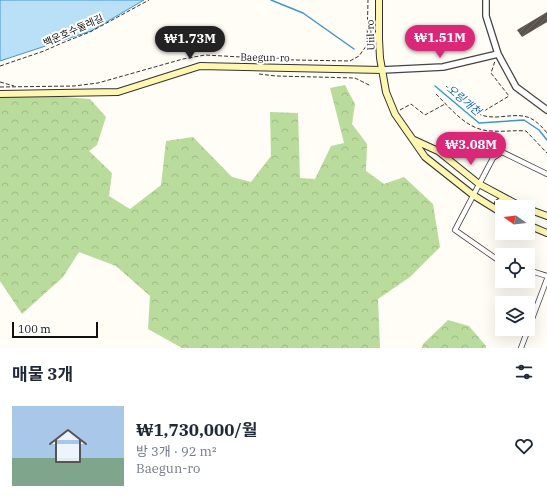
<!DOCTYPE html>
<html lang="ko">
<meta charset="utf-8">
<style>
:root{--surface:#fff;--page:#f2f2f3;--text:#1f2937;--muted:#747a83;--accent:#db2777}
body{margin:0;font-family:"IBM Plex Serif","Noto Sans KR",serif;background:var(--page);color:var(--text);height:100vh;display:flex;flex-direction:column;font-size:15px;white-space:nowrap}
*{box-sizing:border-box;margin:0}
p{font-size:13px;color:var(--muted)}
.icon{flex:none;width:22px;height:22px;fill:none;stroke:currentColor;stroke-width:2;stroke-linecap:round;stroke-linejoin:round}
.map{position:relative;height:348px;overflow:hidden}
.sheet{display:flex;flex-direction:column;background:var(--surface);flex:1}
.sheet>*{flex:none}
.needle{width:26px;rotate:285deg}
.tools{position:absolute;left:495px;top:200px;display:grid;gap:8px}
.tools a{display:grid;place-items:center;width:40px;height:40px;border-radius:0px;background:var(--surface);box-shadow:0 4px 16px #0002;font-size:20px}
.scale{position:absolute;left:12px;bottom:10px;width:86px;box-sizing:border-box;padding-left:4px;border:2px solid #111;border-top:0;font-size:11px;line-height:14px;white-space:nowrap;color:#111;-webkit-text-stroke:3px #fff;paint-order:stroke}
.price{position:absolute;translate:-50% -34px;padding:0 9px;border-radius:14px;background:var(--accent);color:#fff;font-size:13px;line-height:26px;filter:drop-shadow(0 1px 2px #0008)}
.price::after{content:'';position:absolute;left:50%;top:24px;width:12px;height:9px;margin-left:-6px;background:inherit;clip-path:polygon(0 0,100% 0,50% 100%)}
.price.current{background:#222;color:#fff}
ul{padding:0;list-style:none}
li{display:flex;align-items:center;gap:12px;height:100px;padding:0 12px}
li span{display:grid;place-items:center;flex:none;width:112px;height:80px;border-radius:0px;color:#555}
li>.icon{margin-inline-start:auto}
span .icon{width:48px;height:48px;fill:#fffc;stroke-width:1}
li b{font-size:17px}
h2{display:flex;justify-content:space-between;align-items:center;height:48px;padding:0 12px;font-size:17px}
.map>svg:first-child{display:block}
.forest{fill:url(#forest-crowns)}
.water{fill:#b9e0f7;stroke:#3f96cf}
.lines{fill:none;stroke-linecap:round;stroke-linejoin:round}
.stream{stroke:#3f96cf;stroke-width:1.5}
.building{fill:url(#building-hatch)}
.minor-casing{stroke:#444;stroke-width:6}
.tertiary-casing{stroke:#444;stroke-width:8}
.secondary-casing{stroke:#333;stroke-width:8}
.path{stroke:#333;stroke-width:1;stroke-dasharray:4 2;stroke-linecap:butt}
.minor{stroke:#fff;stroke-width:4.5}
.tertiary{stroke:#fff;stroke-width:5.5}
.secondary{stroke:#fff6b0;stroke-width:6}
.labels{text-anchor:middle;stroke-width:4;stroke-linejoin:round;paint-order:stroke}
.street-label{font-size:10px;fill:#111;stroke:#fff}
.water-label{font-size:11px;font-style:italic;fill:#1768a6;stroke:#fff}
</style>
<div class="map">
<svg width="547" height="348" viewBox="0 0 547 348">
<defs>
<pattern id="forest-crowns" width="20" height="18" patternUnits="userSpaceOnUse"><rect width="20" height="18" fill="#b9dc9c"/><path d="M2 6a3 3 0 1 1 6 0M12 15a3 3 0 1 1 6 0" fill="none" stroke="#9ebc85"/></pattern>
<pattern id="building-hatch" width="6" height="6" patternUnits="userSpaceOnUse"><rect width="6" height="6" fill="#5a524d"/><path d="M-1 1l2-2M0 6l6-6M5 7l2-2" fill="none" stroke="#6d6662"/></pattern>
</defs>
<rect width="100%" height="100%" fill="#fffdf5"/>
<path class="forest" d="M345,85L355,104L352,124L367,144L366,171L384,184L404,177L433,204L440,247L410,277L378,299L380,348H182L148,329L150,296L116,266L79,252L63,277L22,314L0,281V97L39,95L90,99L106,117L97,145L89,151L112,173L109,196L130,209L161,185L166,141L193,137L232,177L251,182L271,156L270,112L298,113L300,178L315,179L331,146L344,143L330,88Z
M448,320L469,326L486,346V348H422L423,344Z"/>
<path class="water" d="M0,0H144L91,31L0,61Z"/>
<g class="lines">
<path class="stream" d="M271,0L303,13L354,49
M435,86L479,123L524,120L539,130L547,140"/>
</g>
<path class="building" d="M547,12V22L522,37L517,30Z"/>
<g class="lines">
<defs>
<path id="minor" d="M502,261L498,260L455,230L493,158L502,152L547,174
M528,270L547,276
M521,348L547,279"/>
<path id="tertiary" d="M486,0V16L498,54L516,87L547,110
M382,70L443,67L498,54"/>
<path id="secondary" d="M379,0V39L380,58L386,92L395,114L425,157L473,195L502,213
M0,94L118,92L200,66L382,70
M414,140L438,151L479,184L522,207
M528,209L547,216
M501,211L498,206V203L501,201L509,200
M528,225L547,233"/>
</defs>
<use href="#minor" class="minor-casing"/>
<use href="#tertiary" class="tertiary-casing"/>
<use href="#secondary" class="secondary-casing"/>
<path class="path" d="M0,66L44,51L62,43L90,32L149,0
M259,74L276,76L355,78L371,86
M0,82L14,86
M446,86C455,94 468,110 479,114C485,117 491,117 497,117C522,115 530,112 547,133
M0,87L74,86L98,83L183,59L205,55L295,60L350,61L359,56L367,45L368,0
M436,94C452,110 468,131 492,131C503,132 514,130 526,131L547,153
M400,110L411,104L425,115L445,104
M479,114L509,96L491,73L495,61"/>
<use href="#minor" class="minor"/>
<use href="#tertiary" class="tertiary"/>
<use href="#secondary" class="secondary"/>
</g>
<g class="labels">
<g class="street-label">
<text transform="translate(73 30) rotate(-24)" y="4">백운호수둘레길</text>
<text transform="translate(370 35) rotate(-92)" y="4">Uiil-ro</text>
<text transform="translate(265 57) rotate(1)" y="4">Baegun-ro</text>
</g>
<g class="water-label">
<text transform="translate(464 100) rotate(40)" y="4">오링개천</text>
</g>
</g>
</svg>
<div class="tools">
<a><svg class="needle" viewBox="-14 -14 28 28"><path d="M0-13l5 13h-10z" fill="#e53935"/><path d="M0 13l5-13h-10z" fill="#747a83"/></svg></a>
<a><svg class="icon" aria-label="locate" viewBox="0 0 24 24"><circle cx="12" cy="12" r="6"/><path d="M12 2v4M12 18v4M2 12h4M18 12h4"/></svg></a>
<a><svg class="icon" aria-label="layers" viewBox="0 0 24 24"><path d="M12 4l9 5-9 5-9-5zM3 14l9 5 9-5"/></svg></a>
</div>
<div class="scale">100 m</div>
<b class="price" style="left:440px;top:59px">₩1.51M</b>
<b class="price current" style="left:190px;top:60px">₩1.73M</b>
<b class="price" style="left:471px;top:166px">₩3.08M</b>
</div>
<section class="sheet">
<h2>매물 3개<svg class="icon" aria-label="filters" viewBox="0 0 24 24"><path d="M4 7h16M4 17h16"/><circle cx="9" cy="7" r="2"/><circle cx="15" cy="17" r="2"/></svg></h2>
<ul>
<li><span style="background:linear-gradient(#a9c7e8 65%,#7fa58c 0)"><svg class="icon" aria-label="home" viewBox="0 0 24 24"><path d="M3 11l9-7 9 7M6 9v11h12V9"/></svg></span><div><b>₩1,730,000/월</b><p>방 3개 · 92 m²</p><p>Baegun-ro</p></div><svg class="icon" aria-label="heart" viewBox="0 0 24 24"><path d="M12 20l-8-8c-3-5 5-10 8-4 3-6 11-1 8 4z"/></svg></li>
</ul>
</section>
